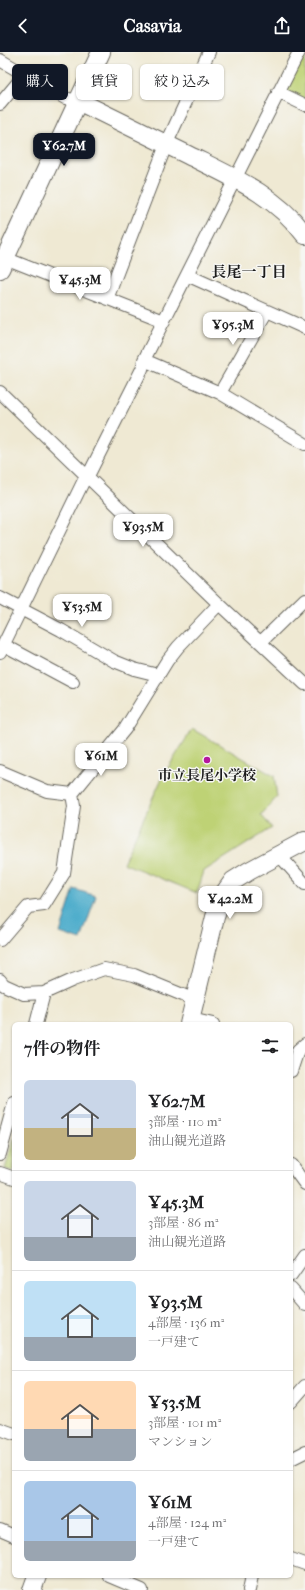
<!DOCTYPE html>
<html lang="ja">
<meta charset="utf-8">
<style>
:root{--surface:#fff;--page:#f2f2f2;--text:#202124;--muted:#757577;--line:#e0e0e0;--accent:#111827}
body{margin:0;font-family:"IM FELL French Canon","Noto Serif JP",serif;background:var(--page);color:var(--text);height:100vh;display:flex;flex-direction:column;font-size:15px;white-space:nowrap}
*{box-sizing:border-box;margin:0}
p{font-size:13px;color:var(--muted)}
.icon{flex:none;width:22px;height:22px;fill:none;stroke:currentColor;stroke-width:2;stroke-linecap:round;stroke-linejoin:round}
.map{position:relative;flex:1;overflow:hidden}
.sheet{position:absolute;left:12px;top:970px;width:281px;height:556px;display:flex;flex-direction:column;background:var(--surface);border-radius:6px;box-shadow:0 1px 3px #0004}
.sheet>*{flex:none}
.guide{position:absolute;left:12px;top:12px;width:281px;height:36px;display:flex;gap:8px}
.price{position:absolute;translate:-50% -34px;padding:0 9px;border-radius:8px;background:#fff;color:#222;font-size:13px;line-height:26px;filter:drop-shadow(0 1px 2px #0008)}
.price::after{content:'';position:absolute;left:50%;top:24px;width:12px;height:9px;margin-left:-6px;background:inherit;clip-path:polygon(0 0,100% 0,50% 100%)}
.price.on{background:var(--accent);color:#fff}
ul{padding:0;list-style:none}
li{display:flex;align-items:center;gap:12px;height:100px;padding:0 12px}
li+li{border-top:1px solid var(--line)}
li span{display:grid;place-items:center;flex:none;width:112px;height:80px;border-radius:6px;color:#555}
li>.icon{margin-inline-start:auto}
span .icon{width:48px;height:48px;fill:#fffc;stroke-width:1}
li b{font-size:17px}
h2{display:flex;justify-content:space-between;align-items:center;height:48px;padding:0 12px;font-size:17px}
.chip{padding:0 14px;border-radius:6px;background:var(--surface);box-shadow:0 1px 3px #0004;font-size:14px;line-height:36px}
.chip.on{background:var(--accent);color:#fff}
header{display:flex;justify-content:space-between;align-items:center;height:52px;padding:0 12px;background:var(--accent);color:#fff;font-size:18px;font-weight:700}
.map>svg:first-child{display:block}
.green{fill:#bed275;stroke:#6d7748}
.water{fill:#4caccb;stroke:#346474}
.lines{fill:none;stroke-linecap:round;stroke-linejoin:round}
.street-casing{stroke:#66645c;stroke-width:14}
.secondary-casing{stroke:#66645c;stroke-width:20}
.street{stroke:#fff;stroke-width:12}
.secondary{stroke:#fff;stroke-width:18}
.poi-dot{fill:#b5179e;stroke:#f6f6f2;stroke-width:1.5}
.labels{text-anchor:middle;stroke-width:3;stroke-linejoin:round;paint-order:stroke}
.poi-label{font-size:14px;font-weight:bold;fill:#1c1c1c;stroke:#f6f6f2}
.neighbourhood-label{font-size:15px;font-weight:bold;fill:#1c1c1c;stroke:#f6f6f2}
</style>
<header><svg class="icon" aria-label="back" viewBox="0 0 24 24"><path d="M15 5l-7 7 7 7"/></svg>Casavia<svg class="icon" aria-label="share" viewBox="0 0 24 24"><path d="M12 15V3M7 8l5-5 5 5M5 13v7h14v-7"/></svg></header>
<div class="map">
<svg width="305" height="1538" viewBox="0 0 305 1538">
<rect width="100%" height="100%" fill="#f6f6f2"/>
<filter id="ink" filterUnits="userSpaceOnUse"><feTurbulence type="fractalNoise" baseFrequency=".025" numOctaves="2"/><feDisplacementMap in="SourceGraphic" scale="8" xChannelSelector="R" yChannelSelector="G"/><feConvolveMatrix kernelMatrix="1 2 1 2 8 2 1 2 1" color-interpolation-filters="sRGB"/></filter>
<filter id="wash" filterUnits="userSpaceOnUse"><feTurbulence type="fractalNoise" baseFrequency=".012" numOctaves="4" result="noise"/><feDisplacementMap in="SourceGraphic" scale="16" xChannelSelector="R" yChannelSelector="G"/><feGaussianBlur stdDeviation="0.9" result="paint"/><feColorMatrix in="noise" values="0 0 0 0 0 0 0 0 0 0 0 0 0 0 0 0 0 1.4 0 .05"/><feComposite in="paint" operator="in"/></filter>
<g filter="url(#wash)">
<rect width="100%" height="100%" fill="#efe9d3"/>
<path class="green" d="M302,0H305V49L287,41L285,34Z
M192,677L274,724L277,745L261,763L272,776L204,819L197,841L123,811L163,724Z
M14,1086V1120L5,1117Z"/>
<path class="water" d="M74,837L96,844L81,888L60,881Z"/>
</g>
<g filter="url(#ink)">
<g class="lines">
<defs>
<path id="street" d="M299,0L144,308L220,341L305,392
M0,8L65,46L78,49
M278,40L305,53
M0,52L25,22
M5,206L164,269
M187,223L305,276
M107,247L166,93L209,0
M0,340L219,552L305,632
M220,341L267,259
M0,546L61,578L114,609L134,617L158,623
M261,590L305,547
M4,593L73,630
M0,600L86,424L90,420L142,317L144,308
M0,719L47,739L72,742
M279,803L305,832
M0,888L28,855L44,853L64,821L74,754L72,742L125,677L167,609L178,595L219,552
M0,928L4,933L24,942L44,941
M191,967L213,972
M36,972L44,941L73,928L104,917L134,923L195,948
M291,1019L298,998L305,992
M0,1102L14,1051
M291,1113L305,1132
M0,1121L14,1126
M291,1223L305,1203
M291,1237L305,1253
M291,1350L305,1334
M0,1377L14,1382
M291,1407L305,1400
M0,1478L14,1484
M291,1507L305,1512
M109,1524L142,1538
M249,1538L252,1524"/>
<path id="secondary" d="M78,49C115,67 151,85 188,103C230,124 276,143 305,183
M0,217L101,0
M189,972L215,865L223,843L233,829L249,819L305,789
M32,1538L37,1524"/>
</defs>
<use href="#street" class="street-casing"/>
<use href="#secondary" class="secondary-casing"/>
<use href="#street" class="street"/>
<use href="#secondary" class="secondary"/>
</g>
</g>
<circle class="poi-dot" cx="207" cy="708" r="4"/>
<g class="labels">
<g class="poi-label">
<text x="207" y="728">市立長尾小学校</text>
</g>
<g class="neighbourhood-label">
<text x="249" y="225">長尾一丁目</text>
</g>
</g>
</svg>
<b class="price on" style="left:64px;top:115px">¥62.7M</b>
<b class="price" style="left:80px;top:249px">¥45.3M</b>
<b class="price" style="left:233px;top:294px">¥95.3M</b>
<b class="price" style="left:143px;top:496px">¥93.5M</b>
<b class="price" style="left:82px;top:576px">¥53.5M</b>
<b class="price" style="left:101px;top:725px">¥61M</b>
<b class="price" style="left:230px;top:868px">¥42.2M</b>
<div class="guide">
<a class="chip on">購入</a>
<a class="chip">賃貸</a>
<a class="chip">絞り込み</a>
</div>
<section class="sheet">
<h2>7件の物件<svg class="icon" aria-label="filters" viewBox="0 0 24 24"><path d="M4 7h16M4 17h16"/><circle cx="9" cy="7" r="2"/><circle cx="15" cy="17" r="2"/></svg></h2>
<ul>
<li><span style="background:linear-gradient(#c9d6e8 60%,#c2b280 0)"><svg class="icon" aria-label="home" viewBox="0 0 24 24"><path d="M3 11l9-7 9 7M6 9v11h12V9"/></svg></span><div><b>¥62.7M</b><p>3部屋 · 110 m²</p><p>油山観光道路</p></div></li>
<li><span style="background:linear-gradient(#c9d6e8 70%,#9aa5b1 0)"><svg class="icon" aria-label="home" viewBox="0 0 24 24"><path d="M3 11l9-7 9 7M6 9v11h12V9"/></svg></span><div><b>¥45.3M</b><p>3部屋 · 86 m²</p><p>油山観光道路</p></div></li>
<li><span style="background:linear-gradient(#bfe0f5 70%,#9aa5b1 0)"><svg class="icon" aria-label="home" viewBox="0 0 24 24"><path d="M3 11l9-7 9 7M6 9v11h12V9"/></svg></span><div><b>¥93.5M</b><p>4部屋 · 136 m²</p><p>一戸建て</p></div></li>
<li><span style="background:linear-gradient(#ffd9b3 60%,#9aa5b1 0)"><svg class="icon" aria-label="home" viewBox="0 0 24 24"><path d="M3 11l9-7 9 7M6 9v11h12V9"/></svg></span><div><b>¥53.5M</b><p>3部屋 · 101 m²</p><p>マンション</p></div></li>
<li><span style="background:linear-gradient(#a9c7e8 75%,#9aa5b1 0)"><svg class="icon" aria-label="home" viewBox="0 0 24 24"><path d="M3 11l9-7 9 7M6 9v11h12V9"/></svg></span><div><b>¥61M</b><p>4部屋 · 124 m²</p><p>一戸建て</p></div></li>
</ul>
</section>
</div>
